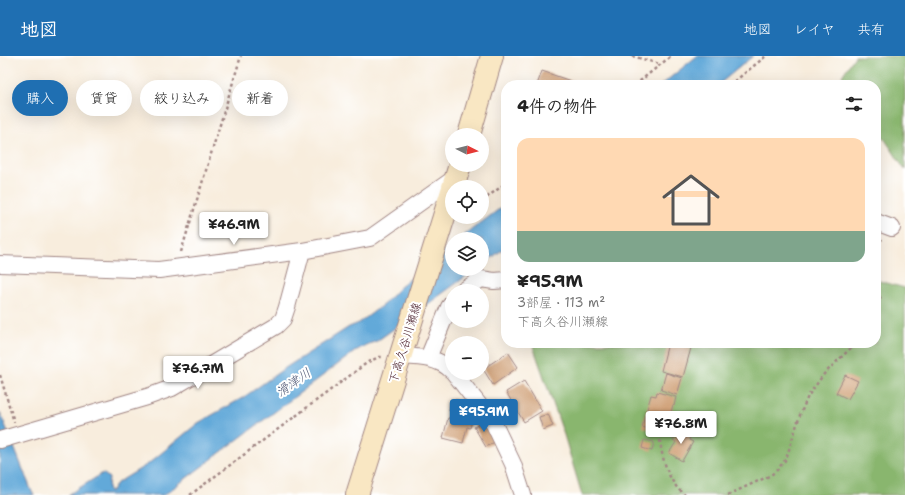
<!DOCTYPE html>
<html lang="ja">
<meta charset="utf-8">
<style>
:root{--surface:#fff;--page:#f2f2f2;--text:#222;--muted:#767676;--accent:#1f6fb2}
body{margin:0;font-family:"Shantell Sans","Klee One",sans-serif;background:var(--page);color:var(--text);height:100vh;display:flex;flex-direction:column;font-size:15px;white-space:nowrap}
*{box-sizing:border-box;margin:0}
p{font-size:13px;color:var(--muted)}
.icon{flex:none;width:22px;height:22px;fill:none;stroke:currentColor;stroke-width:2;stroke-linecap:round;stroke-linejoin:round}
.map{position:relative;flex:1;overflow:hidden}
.side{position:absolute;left:501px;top:24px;width:380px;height:268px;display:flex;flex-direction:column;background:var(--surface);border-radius:16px;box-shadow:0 4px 16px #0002}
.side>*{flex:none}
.hud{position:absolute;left:12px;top:24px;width:380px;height:36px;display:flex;gap:8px}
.needle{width:26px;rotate:96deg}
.fabs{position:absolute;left:445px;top:72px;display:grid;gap:8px}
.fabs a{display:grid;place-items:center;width:44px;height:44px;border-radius:50%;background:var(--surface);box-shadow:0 4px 16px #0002;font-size:20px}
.price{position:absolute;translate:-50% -34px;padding:0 9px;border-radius:4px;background:#fff;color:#222;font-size:13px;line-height:26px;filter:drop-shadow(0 1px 2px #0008)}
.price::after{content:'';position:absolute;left:50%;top:24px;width:12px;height:9px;margin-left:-6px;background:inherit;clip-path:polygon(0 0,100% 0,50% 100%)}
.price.current{background:var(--accent);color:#fff}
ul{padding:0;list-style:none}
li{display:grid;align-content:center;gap:8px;height:212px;padding:0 16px}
li span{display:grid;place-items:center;height:124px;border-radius:12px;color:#555}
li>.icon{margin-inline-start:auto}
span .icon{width:72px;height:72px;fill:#fffc;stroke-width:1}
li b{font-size:17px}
h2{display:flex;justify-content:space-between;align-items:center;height:48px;padding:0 16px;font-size:17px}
.pill{padding:0 14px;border-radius:18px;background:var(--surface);box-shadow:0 4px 16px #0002;font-size:14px;line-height:36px}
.pill.current{background:var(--accent);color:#fff}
header{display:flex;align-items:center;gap:24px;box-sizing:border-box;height:56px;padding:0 20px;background:var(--accent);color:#fff}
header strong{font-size:19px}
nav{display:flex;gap:22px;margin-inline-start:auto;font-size:14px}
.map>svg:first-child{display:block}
.forest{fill:#89b66e;stroke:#6a6a4c}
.water{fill:#62a9d9;stroke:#566482}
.building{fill:#cf9f75}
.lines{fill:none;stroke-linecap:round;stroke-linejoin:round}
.minor-casing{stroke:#a18684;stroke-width:18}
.secondary-casing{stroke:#a18684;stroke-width:24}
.path{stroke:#a18684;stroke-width:2.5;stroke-dasharray:3 3;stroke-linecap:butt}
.minor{stroke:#fff;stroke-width:16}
.secondary{stroke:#f9e7c3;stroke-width:22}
.labels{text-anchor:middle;stroke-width:4;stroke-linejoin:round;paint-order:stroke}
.street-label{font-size:12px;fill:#4a1f2b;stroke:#fff}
.water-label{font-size:13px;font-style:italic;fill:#555d79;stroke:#fff}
</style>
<header>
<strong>地図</strong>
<nav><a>地図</a><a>レイヤ</a><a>共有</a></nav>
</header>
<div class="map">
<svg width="905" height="439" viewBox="0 0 905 439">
<rect width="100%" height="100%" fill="#fff"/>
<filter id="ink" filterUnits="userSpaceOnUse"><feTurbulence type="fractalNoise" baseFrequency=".025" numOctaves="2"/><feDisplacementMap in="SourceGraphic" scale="8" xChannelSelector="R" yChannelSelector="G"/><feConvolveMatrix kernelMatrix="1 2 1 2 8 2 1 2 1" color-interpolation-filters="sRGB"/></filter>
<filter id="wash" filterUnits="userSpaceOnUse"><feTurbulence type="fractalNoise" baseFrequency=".012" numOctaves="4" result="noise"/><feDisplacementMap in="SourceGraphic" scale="16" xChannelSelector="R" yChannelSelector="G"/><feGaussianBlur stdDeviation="0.9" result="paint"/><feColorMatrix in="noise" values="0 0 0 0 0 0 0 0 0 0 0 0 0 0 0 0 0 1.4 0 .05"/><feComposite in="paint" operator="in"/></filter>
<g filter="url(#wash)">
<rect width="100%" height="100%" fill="#f8eddd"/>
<path class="forest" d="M855,0H905V114L876,70V29H849L842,20Z
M876,224L905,232V439H582L564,379L532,287H876Z"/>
<path class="water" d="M697,0H753L718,29H661Z
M506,148V191L482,209V183H459Z
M452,189V213H476L377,285L366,289L357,294L164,439H68L103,417L109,422L108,433L110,436L113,434L117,427L148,408L198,367L244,341L282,314L349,271L359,267L384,248L399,232Z
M0,356L32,436L34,439H0Z"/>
<g id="blocks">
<path class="building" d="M542,15L582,29H537Z
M668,287L691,292L683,321L661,315Z
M508,296L518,311L493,329L483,313Z
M666,317L682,322L677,339L661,334Z
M845,319L858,325L848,343L836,337Z
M524,325L542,355L524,366L506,336Z
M657,336L676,341L674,350L673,349L665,377L642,371L651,339L656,340Z
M452,343L468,347L467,353L472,354L471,359L473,360L470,372L467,371L463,387L443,382L448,362H450L451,355L449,354Z
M548,358L553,370L543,374L539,361Z
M481,361L496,385L486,391L474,371L478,369L475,365Z
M679,373L691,379L689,384L693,386L682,405L669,397L676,386L673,384Z
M644,384L654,386L652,395L642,392Z"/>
</g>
</g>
<g filter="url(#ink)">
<use href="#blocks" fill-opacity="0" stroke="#a18684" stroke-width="1"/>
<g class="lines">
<defs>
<path id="minor" d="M876,166L892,172
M0,208L159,214L302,195L370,182L456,121
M463,235L481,223L494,225L506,224
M400,300C419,301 438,301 452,315
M428,302L449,251L452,247
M454,317L494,368L513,408L523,439
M0,384L147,341L172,332L276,270L283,263L287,251L302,195"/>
<path id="secondary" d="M469,79L492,0
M453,131L460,109
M357,439L452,135"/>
</defs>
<use href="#minor" class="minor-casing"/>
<use href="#secondary" class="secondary-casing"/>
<path class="path" d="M632,0L660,8
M635,29L671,0
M730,29L766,0
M482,145L506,127
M876,195L882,183
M181,196L241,0
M876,235L881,243L876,251
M0,319L14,366
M660,384C662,403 669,428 685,439
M190,439L368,306L379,301H382
M728,439L771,419L777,414L786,403L800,359L808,340L824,318L856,287"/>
<use href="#minor" class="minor"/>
<use href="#secondary" class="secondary"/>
</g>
</g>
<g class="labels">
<g class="street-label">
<text transform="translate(405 287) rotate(-73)" y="4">下高久谷川瀬線</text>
</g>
<g class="water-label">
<text transform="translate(293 326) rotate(-35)" y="5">滑津川</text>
</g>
</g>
</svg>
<div class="fabs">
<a><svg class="needle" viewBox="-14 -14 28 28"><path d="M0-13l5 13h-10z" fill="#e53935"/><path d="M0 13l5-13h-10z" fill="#767676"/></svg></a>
<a><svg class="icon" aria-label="locate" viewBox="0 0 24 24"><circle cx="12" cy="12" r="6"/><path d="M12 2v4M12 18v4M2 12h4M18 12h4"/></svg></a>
<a><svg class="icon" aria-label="layers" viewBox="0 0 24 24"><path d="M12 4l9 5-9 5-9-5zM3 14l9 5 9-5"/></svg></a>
<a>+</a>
<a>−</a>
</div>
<b class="price" style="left:234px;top:190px">¥46.9M</b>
<b class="price" style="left:198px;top:334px">¥76.7M</b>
<b class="price current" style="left:484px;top:377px">¥95.9M</b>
<b class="price" style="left:681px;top:389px">¥76.8M</b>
<div class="hud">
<a class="pill current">購入</a>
<a class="pill">賃貸</a>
<a class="pill">絞り込み</a>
<a class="pill">新着</a>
</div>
<section class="side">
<h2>4件の物件<svg class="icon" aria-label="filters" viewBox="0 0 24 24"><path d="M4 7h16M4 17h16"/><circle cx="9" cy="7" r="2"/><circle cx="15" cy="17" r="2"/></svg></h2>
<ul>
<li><span style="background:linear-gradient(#ffd9b3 75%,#7fa58c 0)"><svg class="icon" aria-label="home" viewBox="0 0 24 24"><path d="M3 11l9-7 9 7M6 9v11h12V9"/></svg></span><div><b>¥95.9M</b><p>3部屋 · 113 m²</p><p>下高久谷川瀬線</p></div></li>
</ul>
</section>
</div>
